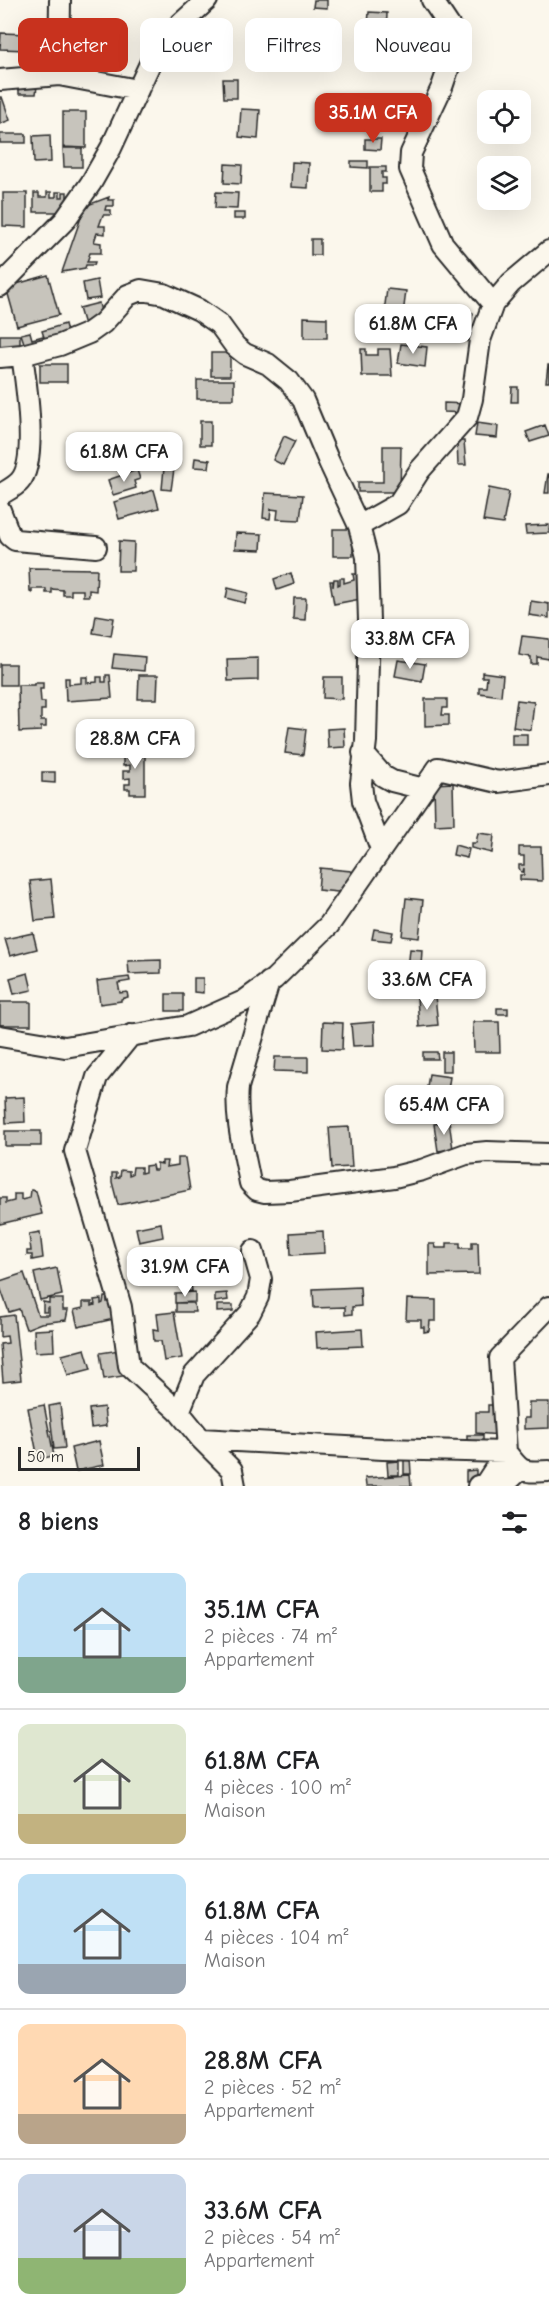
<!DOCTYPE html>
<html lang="fr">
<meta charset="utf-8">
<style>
:root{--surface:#fff;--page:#f6f6f6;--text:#202124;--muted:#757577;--line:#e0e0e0;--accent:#c8321e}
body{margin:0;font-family:"Comic Neue",sans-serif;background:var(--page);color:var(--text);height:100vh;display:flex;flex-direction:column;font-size:22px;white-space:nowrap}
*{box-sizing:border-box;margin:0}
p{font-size:20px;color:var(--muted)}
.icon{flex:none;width:33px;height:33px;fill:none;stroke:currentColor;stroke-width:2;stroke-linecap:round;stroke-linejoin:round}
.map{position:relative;height:1486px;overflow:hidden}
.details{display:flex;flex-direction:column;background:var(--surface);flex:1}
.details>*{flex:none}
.hud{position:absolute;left:18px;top:18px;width:513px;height:54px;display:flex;gap:12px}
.fabs{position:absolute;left:477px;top:90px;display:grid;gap:12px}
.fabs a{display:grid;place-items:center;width:54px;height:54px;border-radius:12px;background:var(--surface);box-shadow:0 6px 24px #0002;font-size:30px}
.scale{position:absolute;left:18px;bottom:15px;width:122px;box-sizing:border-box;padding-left:6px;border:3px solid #2b2b2b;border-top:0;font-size:16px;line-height:21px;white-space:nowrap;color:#2b2b2b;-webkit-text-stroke:4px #fbf7ec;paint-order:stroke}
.price{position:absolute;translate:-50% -51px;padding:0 14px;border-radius:12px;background:#fff;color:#222;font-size:20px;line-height:39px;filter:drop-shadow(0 2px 3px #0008)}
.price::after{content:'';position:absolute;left:50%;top:36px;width:18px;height:14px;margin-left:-9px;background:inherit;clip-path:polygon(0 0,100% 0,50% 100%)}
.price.on{background:var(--accent);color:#fff}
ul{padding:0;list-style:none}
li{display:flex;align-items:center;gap:18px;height:150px;padding:0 18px}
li+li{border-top:2px solid var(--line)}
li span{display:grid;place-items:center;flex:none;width:168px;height:120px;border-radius:12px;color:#555}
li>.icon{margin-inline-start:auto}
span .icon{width:72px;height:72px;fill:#fffc;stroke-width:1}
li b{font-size:26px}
h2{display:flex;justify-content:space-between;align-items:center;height:72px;padding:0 18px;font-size:26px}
.pill{padding:0 21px;border-radius:12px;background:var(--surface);box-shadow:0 6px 24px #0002;font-size:21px;line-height:54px}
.pill.on{background:var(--accent);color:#fff}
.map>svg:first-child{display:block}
.building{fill:#c7c4bc;stroke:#2b2b2b;stroke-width:1.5}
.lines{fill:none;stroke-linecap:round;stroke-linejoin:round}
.street-casing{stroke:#2b2b2b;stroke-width:24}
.street{stroke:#fbf7ec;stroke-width:20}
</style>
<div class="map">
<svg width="549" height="1486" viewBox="0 0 549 1486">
<rect width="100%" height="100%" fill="#fbf7ec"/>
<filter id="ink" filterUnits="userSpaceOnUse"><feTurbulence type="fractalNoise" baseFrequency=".0167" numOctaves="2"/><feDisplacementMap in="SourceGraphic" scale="12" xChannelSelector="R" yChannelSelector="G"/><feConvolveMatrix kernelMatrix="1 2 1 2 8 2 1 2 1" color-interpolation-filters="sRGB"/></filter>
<g filter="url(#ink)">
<path class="building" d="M314,0H327V8L313,7Z
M369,12L387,13L386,39L367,38Z
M1,33L27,34V50L0,49Z
M294,43L313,44L312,63L293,62Z
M359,45H370V54H359Z
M223,79H237V98H224Z
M19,85L37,86L36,94H19Z
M0,97H2L10,120L0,124Z
M241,109L260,110L258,139L239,137Z
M63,112H86V148L63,147Z
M0,134H26V143H0Z
M50,135L51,162L34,163L33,136Z
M365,139H381L380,150L365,149Z
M63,148H82V167H64Z
M351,161H368V168L351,167Z
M292,162L309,163L308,188L291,187Z
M225,164L242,165L241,184L224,183Z
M370,167H386V172H382V178H386V184H382V192H370Z
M47,192H51V197H56V192H60V197H63V192H67V212H34V193H39V197H47Z
M216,192L238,193L237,209L215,208Z
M3,193H27V227L3,226Z
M109,197L108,200H114V206H106L105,210H111V215H103L99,226H105V234L97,233L94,242L101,243V253H90L87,262H95L94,265H86L85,268L62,272L85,206Z
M234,213H245V219H234Z
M311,239H320V255H311Z
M48,275L59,315L17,326L6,287Z
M97,280L100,298L86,300L83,283Z
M387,289L406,291L402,322L383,320Z
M99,303L103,320L84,325L79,308Z
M462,311L473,313L469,331L459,329Z
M304,317L327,318V338H304Z
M65,324L68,336L46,343L42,331Z
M30,332L32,339L43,336L44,343L26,349L21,334Z
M0,335H20V351H0Z
M401,344L427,347L425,367L398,363Z
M361,349H366V355H378V349H390L392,376H362Z
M211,353H230V376H211Z
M40,364H67V382H40Z
M548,365H549V382H546Z
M197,380H234V399H197Z
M512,387H518V402H511Z
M444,403L467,404V413L444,412Z
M200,421H211V445H200Z
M477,423L498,426L497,438L475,436Z
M545,425L549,436L530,442L526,432Z
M284,436L295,441L283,465L273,460Z
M94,441H116V459H94Z
M457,441H464L466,465H458Z
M383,446H401L400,492H358V482H383Z
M195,458L210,460L209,468L194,467Z
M164,468L174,469L171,490L162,489Z
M137,470L140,479L134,481L136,488L113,495L108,480Z
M548,474H549V493H545Z
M489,488L509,492L503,524L483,521Z
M154,490L159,508L119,519L114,502Z
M265,493L303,495L300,520L277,519L278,510L271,509L270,519L263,518Z
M549,525V533L526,534L525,526Z
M333,529H353V556H333Z
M236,533L262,534L261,550L235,549Z
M119,541L134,542L133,571H118Z
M29,568L97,569L96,591L89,590V596H83V590H71V595H63V590L52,589V593H46V589H32V593L30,592Z
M291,573L294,584L277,590L274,579Z
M353,574H358L366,598L334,604L330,581H333V587L334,579H338V585L340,584V578H344V583L354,580Z
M228,588L248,593L245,603L226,598Z
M294,598H306L305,620L293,619Z
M531,601L549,604V618L529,615Z
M96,615L114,618L111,636L93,633Z
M402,635L419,636V654H402Z
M522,636L549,639V659L537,657V664H531V657L519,655Z
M114,654L145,657L144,671L112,668Z
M258,658V680L228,681L227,659Z
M398,660L425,664L422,681L395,676Z
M0,664H16V685H0Z
M482,672L503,675L501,696L479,693V687H486L487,677H482Z
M106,675H110L112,698L66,701L65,678H69V684L81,683V677H87V683L97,682V677H102V682H106Z
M139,675H158L157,699H138Z
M324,677H342V699L323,698Z
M34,683H43V689H40L41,702H45V710H41V721H46V727H41V731L19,732L18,685H34Z
M425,699H447V708H443L442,715H449V725L425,726Z
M517,700L534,702L531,730L513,727Z
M157,723L178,725L177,743L155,741Z
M289,727L306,729L303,755L285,753Z
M344,728L345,747L328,748L327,729Z
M512,734H527V745H512Z
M122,749L145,750V794H130V789H125V784H130V778L123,779V771H130V765L123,766V757L130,756H122Z
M42,772H55V783L42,782Z
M453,783L454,824L435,825L434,784Z
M478,833L494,835L492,853L471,848V843H476Z
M455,845L469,849L467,858L453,855Z
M519,847H541L542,881L520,880V875H524V868L523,872H521L519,868V865H524V856H519Z
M320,868L351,871L348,893L318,890Z
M51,879L55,919L35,921L30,881Z
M406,898L423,900L419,938L402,936Z
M374,929L393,932L391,941L372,939Z
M33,933L37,949L10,956L5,939Z
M410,949L422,950L420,981L407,980Z
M161,960V973L129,974L128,961Z
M28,973L32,990L14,994L10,978Z
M129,977L130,981L118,983L120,993L127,992L128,997L121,999V1001L100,1004L97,981Z
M194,978H203V993L194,992Z
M166,994H183V1011H166Z
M435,996L438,1025L419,1027L417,997Z
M0,1002H31V1025H0Z
M497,1008H508V1014H497Z
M323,1022L343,1023L342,1050L322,1049Z
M374,1022L375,1045L353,1046L351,1024Z
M473,1022H499L500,1052H474Z
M423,1052H437L438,1059H423Z
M442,1052H451V1071H442Z
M275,1057H308V1072L274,1071Z
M429,1074L450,1077L447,1096L426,1093Z
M24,1097L25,1122L6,1123L5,1098Z
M449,1121L453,1149L438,1151L434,1124Z
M349,1127L352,1167L332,1168L329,1128Z
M5,1131H41V1146H5Z
M178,1158H185L190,1190L118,1205L112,1182V1173H117L116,1178L120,1177L121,1170L129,1171V1175L132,1174L133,1167H141V1173L145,1172V1166L152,1165L153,1170H157V1163L162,1164V1161H167L166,1167L178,1165Z
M31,1190L36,1191L42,1214L0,1224V1198H6V1203L14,1201V1194H21V1200L30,1198Z
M161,1223L163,1237L139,1242L136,1228Z
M323,1231L324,1253L291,1255L290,1233Z
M40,1232L43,1258L32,1260V1255H27V1251H31L29,1234Z
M472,1242H478L479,1274L429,1275V1244H435L436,1248H447V1243H460V1248H472Z
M57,1268L62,1295L40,1300L34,1273Z
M24,1273L38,1315H49V1308H47V1312H43V1302L49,1303V1299H63V1310H68L66,1320L41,1323L26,1329L19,1309L9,1312L0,1287V1281Z
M166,1273H179L178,1285L166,1284Z
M191,1282L192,1291L183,1292L182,1283Z
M360,1287L361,1306L352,1307V1314L345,1315V1307L314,1308L313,1289Z
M195,1292V1302L175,1303V1293Z
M227,1293L228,1300L215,1302V1294Z
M104,1297H107V1302L110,1301L114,1319L78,1327L74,1310L83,1308V1302H92V1306L95,1305L94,1300L101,1299V1304L103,1303Z
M407,1299L436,1300V1321H430L429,1331L424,1332V1327H421V1320H406Z
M176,1303H194L195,1312H176Z
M217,1305H233V1311L217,1312Z
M174,1312L182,1358L164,1361L161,1341H154L153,1329L159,1330L157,1314Z
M14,1315L21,1380L3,1382L0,1344L8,1343L7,1336L0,1337V1317Z
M53,1329L54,1351L35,1352L34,1330Z
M362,1329L363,1346L317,1348L316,1332Z
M85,1349L91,1369L68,1375L62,1355Z
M119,1350L123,1376L104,1379L100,1353Z
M529,1402H549V1428L524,1429V1418H529Z
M60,1404L65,1448L54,1449L49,1406Z
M44,1405L54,1456L38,1459L28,1408Z
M488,1405H500V1435L476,1433V1412H488Z
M104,1407L106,1426L91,1428L89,1409Z
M467,1435H483V1449H467Z
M99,1441L104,1465L76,1471L71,1448Z
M404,1457H410L411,1474H404Z
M399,1461V1475H388L387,1462Z
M476,1470V1482H466V1471Z
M410,1475L411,1486H366L365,1478Z"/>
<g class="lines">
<defs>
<path id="street" d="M432,0L454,33L455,49L442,87L411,153L410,169L443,244L493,304
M59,75L60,0
M0,80L59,75L138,90
M0,286L65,220L91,183L111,148L154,55L165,38L207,0
M0,357L22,355L60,345L89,333L103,323L128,295L141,290L164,294L199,310L219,324L235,346L245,354L268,364L289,381L303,400L329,462L359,526L367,557L369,621L366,741L361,783L363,801L381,849
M0,495C6,491 15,487 20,481C38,461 26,382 22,355
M0,510L10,536L15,540L96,547
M359,526L398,504L420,470L467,417L472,399L480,340L493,304L511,283L549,251
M363,753L383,776L392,781L424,789
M269,982L238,1087C235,1120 244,1151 250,1183L257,1190L265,1192L290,1191L394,1177L422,1170L466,1154L487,1152L549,1154
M131,1035L97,1077L75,1151L121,1307L129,1366L179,1412L201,1439L232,1470L235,1486
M0,1036L65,1047L188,1026L244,1001L274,979L329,925L438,768L498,782L549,775
M179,1412L194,1375L250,1313L258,1297L261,1279L253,1251
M201,1439L383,1449L506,1452L500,1358L549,1307
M485,1484L506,1452C523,1474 522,1472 549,1471
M478,1486L507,1482L520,1470"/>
</defs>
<use href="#street" class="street-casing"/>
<use href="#street" class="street"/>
</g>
</g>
</svg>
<div class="fabs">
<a><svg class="icon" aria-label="locate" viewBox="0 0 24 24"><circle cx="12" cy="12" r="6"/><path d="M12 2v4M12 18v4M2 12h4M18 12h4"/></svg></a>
<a><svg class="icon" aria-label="layers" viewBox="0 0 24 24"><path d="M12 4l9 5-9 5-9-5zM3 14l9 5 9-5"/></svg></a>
</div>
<div class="scale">50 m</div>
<b class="price on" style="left:373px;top:144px">35.1M CFA</b>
<b class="price" style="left:413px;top:355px">61.8M CFA</b>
<b class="price" style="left:124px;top:483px">61.8M CFA</b>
<b class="price" style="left:410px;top:670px">33.8M CFA</b>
<b class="price" style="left:135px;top:770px">28.8M CFA</b>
<b class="price" style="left:427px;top:1011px">33.6M CFA</b>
<b class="price" style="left:444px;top:1136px">65.4M CFA</b>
<b class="price" style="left:185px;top:1298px">31.9M CFA</b>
<div class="hud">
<a class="pill on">Acheter</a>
<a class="pill">Louer</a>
<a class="pill">Filtres</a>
<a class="pill">Nouveau</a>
</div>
</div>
<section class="details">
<h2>8 biens<svg class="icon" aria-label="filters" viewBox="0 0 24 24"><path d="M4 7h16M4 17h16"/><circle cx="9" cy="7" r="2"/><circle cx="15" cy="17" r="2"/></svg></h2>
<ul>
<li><span style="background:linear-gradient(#bfe0f5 70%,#7fa58c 0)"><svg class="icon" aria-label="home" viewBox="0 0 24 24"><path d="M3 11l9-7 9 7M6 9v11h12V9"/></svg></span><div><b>35.1M CFA</b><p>2 pièces · 74 m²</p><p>Appartement</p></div></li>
<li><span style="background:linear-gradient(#dfe7d0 75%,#c2b280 0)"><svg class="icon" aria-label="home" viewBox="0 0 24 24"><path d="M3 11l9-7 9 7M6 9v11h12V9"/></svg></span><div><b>61.8M CFA</b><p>4 pièces · 100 m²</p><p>Maison</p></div></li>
<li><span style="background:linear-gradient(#bfe0f5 75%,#9aa5b1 0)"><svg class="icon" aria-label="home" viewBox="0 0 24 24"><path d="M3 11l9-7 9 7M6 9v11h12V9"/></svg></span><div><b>61.8M CFA</b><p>4 pièces · 104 m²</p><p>Maison</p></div></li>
<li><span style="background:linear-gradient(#ffd9b3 75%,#b9a48a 0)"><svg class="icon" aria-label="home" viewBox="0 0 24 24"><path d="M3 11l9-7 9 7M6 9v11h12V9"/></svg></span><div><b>28.8M CFA</b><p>2 pièces · 52 m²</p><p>Appartement</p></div></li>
<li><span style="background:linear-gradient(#c9d6e8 70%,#8fb573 0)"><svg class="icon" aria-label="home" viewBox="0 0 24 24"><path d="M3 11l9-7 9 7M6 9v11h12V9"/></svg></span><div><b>33.6M CFA</b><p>2 pièces · 54 m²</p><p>Appartement</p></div></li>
</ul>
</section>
